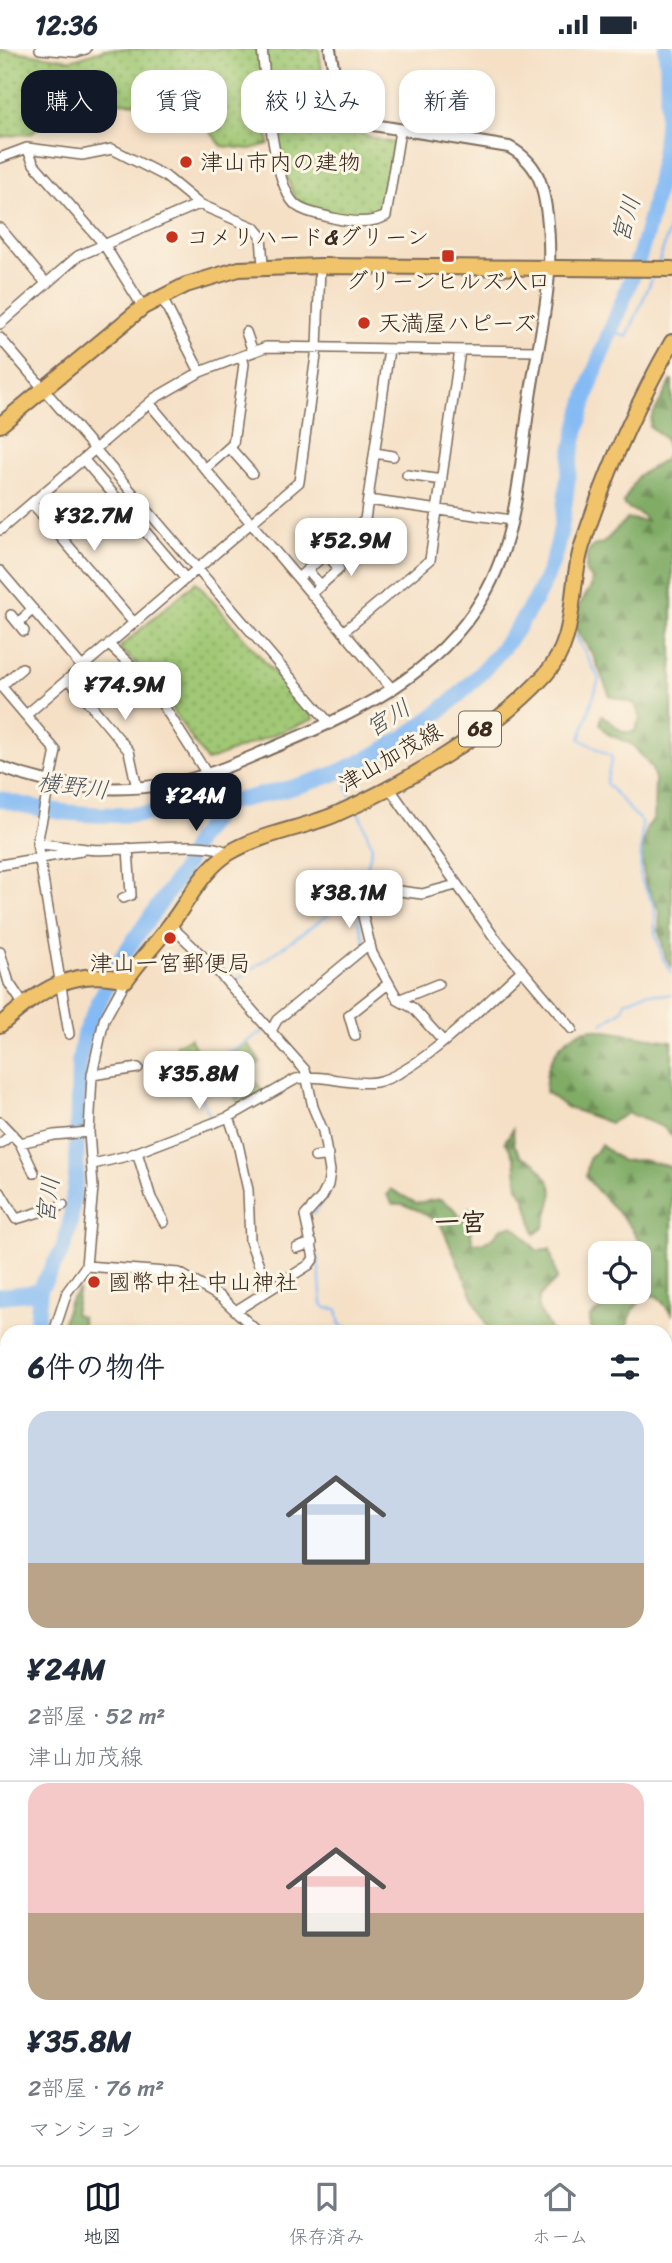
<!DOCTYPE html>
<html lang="ja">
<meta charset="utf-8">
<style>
:root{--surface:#fff;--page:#f6f6f7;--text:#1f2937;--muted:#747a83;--line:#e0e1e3;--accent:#111827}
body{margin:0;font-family:Sriracha,"Klee One",sans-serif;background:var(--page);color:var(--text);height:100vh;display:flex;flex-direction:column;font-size:26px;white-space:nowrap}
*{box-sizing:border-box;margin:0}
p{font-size:23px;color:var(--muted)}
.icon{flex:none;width:38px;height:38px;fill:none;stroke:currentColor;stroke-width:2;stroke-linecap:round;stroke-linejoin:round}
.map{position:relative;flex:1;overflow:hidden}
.side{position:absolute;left:0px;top:1276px;width:672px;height:842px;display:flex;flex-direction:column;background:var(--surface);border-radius:21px 21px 0 0;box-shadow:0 4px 10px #0003}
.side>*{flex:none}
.top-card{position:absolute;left:21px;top:21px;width:630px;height:63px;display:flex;gap:14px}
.fabs{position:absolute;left:588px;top:1192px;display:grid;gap:14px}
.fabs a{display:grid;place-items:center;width:63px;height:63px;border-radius:14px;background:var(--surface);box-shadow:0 4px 10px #0003;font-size:35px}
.price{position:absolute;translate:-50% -60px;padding:0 16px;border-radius:14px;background:#fff;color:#222;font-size:23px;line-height:46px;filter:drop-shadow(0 2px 4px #0008)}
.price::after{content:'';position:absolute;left:50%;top:42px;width:21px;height:16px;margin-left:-10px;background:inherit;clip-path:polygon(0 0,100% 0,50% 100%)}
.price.active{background:var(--accent);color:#fff}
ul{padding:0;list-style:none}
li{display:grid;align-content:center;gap:14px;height:371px;padding:0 28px}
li+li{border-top:2px solid var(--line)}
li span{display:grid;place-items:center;height:217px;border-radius:21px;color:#555}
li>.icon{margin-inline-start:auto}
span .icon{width:126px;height:126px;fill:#fffc;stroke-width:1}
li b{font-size:30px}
h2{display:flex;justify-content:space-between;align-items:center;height:84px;padding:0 28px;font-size:30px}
.chip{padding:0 24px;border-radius:21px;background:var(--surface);box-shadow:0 4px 10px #0003;font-size:24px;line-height:63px}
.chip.active{background:var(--accent);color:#fff}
.status{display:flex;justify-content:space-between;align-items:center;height:49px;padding:0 35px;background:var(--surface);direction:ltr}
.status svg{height:19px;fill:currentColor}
.dock{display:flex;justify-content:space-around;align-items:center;height:98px;border-top:2px solid var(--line);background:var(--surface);font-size:19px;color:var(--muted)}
.dock a{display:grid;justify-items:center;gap:4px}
.dock .active{color:var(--accent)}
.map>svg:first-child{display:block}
.forest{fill:url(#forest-firs);stroke:#5e6b42;stroke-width:2}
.park{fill:url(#park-dots);stroke:#6e7949;stroke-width:2}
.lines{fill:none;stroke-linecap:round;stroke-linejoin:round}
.stream{stroke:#85bbf4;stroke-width:2.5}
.river{stroke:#85bbf4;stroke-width:16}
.minor-casing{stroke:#7c6a59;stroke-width:12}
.tertiary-casing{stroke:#7c6a59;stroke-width:14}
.secondary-casing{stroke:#7c6a59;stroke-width:16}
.primary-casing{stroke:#7c6a59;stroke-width:18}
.minor{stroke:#fff;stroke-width:9}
.tertiary{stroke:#fff;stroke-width:10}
.secondary{stroke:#f9e7c3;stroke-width:12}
.primary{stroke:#f1c36a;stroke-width:14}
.poi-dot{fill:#c8321e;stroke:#fcf5e5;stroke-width:2.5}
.labels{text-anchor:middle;stroke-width:6;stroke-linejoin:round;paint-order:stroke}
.shield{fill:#fcf5e5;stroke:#75675a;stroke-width:2}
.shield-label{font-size:21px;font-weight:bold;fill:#3b2a1e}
.poi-label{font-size:23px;fill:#3b2a1e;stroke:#fcf5e5;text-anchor:start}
.street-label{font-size:23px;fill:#3b2a1e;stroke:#fcf5e5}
.water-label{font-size:24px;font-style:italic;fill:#51565e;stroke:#fcf5e5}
.quarter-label{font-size:26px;font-weight:bold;fill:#3b2a1e;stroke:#fcf5e5}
</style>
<div class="status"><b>12:36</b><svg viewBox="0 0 49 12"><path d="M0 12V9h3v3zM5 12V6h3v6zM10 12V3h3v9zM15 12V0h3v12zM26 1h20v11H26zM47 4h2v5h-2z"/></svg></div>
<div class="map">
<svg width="672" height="2116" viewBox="0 0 672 2116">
<defs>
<pattern id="forest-firs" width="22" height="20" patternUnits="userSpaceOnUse" patternTransform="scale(1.75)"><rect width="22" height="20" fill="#80ac66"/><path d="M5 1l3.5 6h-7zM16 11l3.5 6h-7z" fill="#6a8c53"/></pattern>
<pattern id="park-dots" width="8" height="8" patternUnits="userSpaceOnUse" patternTransform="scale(1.75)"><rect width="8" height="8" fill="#a0c874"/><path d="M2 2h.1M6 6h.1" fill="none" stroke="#84a35f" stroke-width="1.8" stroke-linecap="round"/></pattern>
</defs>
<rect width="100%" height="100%" fill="#fcf5e5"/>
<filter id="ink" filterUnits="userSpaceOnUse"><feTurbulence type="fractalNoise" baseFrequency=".0143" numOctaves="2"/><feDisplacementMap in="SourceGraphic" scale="14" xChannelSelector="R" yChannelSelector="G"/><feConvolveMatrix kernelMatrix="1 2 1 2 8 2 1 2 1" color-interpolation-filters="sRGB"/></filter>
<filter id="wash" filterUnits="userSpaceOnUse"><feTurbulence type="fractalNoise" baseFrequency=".00686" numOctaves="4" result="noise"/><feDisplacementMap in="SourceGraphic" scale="28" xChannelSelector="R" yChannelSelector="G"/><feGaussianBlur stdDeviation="1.57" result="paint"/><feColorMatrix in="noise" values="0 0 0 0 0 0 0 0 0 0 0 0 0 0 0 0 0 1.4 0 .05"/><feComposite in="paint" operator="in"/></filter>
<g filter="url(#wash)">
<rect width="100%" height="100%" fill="#f5e0c6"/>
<path class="forest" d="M672,331V918L666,909L659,882L660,863L645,834L641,804L647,778L654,770L655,730L651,718L633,696L608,685L600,675L602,666L623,683H634L640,670L635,655L610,647L593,606L575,579L577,560L591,538L592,529L586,523L587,505L593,497L603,494L627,470L647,472C641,462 629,463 623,454L638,427L665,410L669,402L664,389L650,378L651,369Z
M592,980L672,992V1086L663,1078L628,1064L610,1074L566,1058L546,1043C543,1013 562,984 592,980Z
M513,1080L514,1095L521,1107L535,1113L550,1134L553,1144L544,1178L535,1185L525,1149L518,1138L515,1109L505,1092Z
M601,1096L622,1112L643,1111L672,1118V1265L657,1247H647L634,1259L627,1277L614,1283H592L589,1269C603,1255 617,1257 629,1243L639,1242C639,1230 643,1215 642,1203C639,1176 601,1151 586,1127L589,1110Z
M391,1140L416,1154L440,1150L452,1158L462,1170L469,1159H472C475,1171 468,1183 473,1194C485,1196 495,1189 501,1179L513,1177C524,1184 527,1194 538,1202L550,1200L557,1230L539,1248L538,1260L552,1283H489L441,1176L420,1162L402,1155H393L387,1146Z
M79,1240L74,1265L82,1268L83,1283H60L69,1253Z
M672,1285V1548L665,1547V1290Z
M7,1414V1493L0,1469V1419Z
M665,1591H672V1841L665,1840Z
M665,1871L672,1872V2116H325L322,2111L665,2110Z
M7,2079V2110L62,2111L66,2115L74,2110H256L258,2116H0V2084Z"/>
<path class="park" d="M0,0L71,11L105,0H258L269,95L250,100L222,97L207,79L172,55L56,51L33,84L0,88Z
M265,0H319C326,57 332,83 394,94L382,165C356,168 316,168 295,149L277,101Z
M196,533L314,670L207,712L150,628L119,599Z
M190,989L202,1012L186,1017L176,996Z
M247,994L260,1013L248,1023L265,1046L241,1060L228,1033L222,1035L210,1014Z"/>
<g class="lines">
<path class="stream" d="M658,216L672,172
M609,282L627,288L654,225
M576,587L599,630L580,690L612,708L606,734L642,774L640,829L655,859V883L663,910L672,924
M341,722L351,748
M358,762L372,797L361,849
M359,863L358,870L365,893
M343,922L365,906L368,899
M233,934L354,847
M602,975L623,961L625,953L646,944L672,946
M289,996L305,1015
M139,1016L179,1004L212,1071L209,1072
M186,1018L238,999L265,981
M328,1087L334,1125
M313,1165L328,1145
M318,1208L322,1255L326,1259L337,1260L340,1276L355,1283
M665,1551L672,1552"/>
<path class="river" d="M0,750C77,773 157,769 235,752C271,744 309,736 343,721C429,684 506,614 546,529C564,490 564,449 571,407C576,382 583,357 591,333C606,289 626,248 640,205C661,139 672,69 666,0
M0,1247L29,1244L40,1240
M36,1283L40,1240L63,1200L70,1175L76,1127L79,1015L84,985L117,915L182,823L196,792L224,754
M295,2116L298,2110"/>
</g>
</g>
<g filter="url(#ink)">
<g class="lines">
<defs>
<path id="minor" d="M40,0L76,3L86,0
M262,0C266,32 272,139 297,157C306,164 322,166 333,169C350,173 371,175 386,167L400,82
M27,99L34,115L103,194L143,258
M0,109L27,99L82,106L112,100L165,127L199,155L255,179L261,186L263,217
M0,179L46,234
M161,247L200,323
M0,275L78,207L199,155
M246,283L253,303
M0,289L330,675
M149,354L392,640
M230,399L252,424
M375,404L393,407
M83,410L186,530
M205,420L233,395L244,315L242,307
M407,426L442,431
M368,451L511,471
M32,454L134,574
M0,481L155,349L200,323L266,298L537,302
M336,516L352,503
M307,521L321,537
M0,522L82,618
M298,529L365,471L389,300
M311,545L339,520L326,504
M11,566L24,582
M18,574L33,560
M343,583L430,511L460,301
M109,596L147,631L207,725
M69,630L129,702L137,739
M0,636L56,702L37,794L69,985
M1,637L22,619
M26,666L299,433L317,299L320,217
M388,737L494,888L572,980
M37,794C53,797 71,798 86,800C117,805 206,788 228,804
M0,816L81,802
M123,849L131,846L128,799
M170,876L211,915L305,1021L313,1058L323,1082L330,1122L328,1136L322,1148L305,1167L314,1209L309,1216L237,1261
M0,903L9,934L24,956
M398,951L438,935
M271,982L277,971L370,894
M355,987L349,966L388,935
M442,991L413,959L398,951L372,904L362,863L369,838L422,845L456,836
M92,1026L138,1019
M229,1068L238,1095L248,1141L250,1192L268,1240
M0,1073L20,1094L54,1086L89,1083
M20,1094L34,1124
M0,1095L12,1085
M137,1103L151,1149L164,1173
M315,1108L328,1106
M93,1115L127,1107L229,1068L296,1030C322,1024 349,1037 376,1033C417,1026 488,952 521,922
M0,1143L16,1170L63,1156
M297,1199L312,1194
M86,1217L179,1224L222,1249L258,1283
M54,1283L67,1243L86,1217L93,1138L89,1083L92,1026L104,971L126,931
M0,1301L7,1312
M665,1585H672
M0,1711L7,1680
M0,2027L7,2020"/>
<path id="tertiary" d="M0,718C54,739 115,745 172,734C207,728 239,713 272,699C354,665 436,628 483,548C519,488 520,410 531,342C537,303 547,262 549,222C550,194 548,158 540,132C534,116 524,106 509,98L361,74L339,51L330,0"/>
<path id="secondary" d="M0,1784L7,1793
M665,1863L672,1865
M0,2071L7,2063"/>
<path id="primary" d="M0,376L143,258L186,236L239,220L320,217L672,220
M0,976C40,942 71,917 126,931C139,912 155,896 169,877C188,853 202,821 229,804C260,785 300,780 334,766C401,737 496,681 545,626C579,589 568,541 582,497C605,426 635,358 672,293"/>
</defs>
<use href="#minor" class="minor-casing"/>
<use href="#tertiary" class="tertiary-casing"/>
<use href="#secondary" class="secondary-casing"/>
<use href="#primary" class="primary-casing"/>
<use href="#minor" class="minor"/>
<use href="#tertiary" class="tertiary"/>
<use href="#secondary" class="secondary"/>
<use href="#primary" class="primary"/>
</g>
</g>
<g class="poi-dot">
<circle cx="186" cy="113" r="7"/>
<circle cx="172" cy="188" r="7"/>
<rect x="441" y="200" width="14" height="14" rx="3.5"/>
<circle cx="364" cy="274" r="7"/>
<circle cx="170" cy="889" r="7"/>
<circle cx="94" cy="1233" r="7"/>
</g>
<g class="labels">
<rect class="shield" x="459" y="662.5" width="42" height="35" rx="5"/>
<g class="shield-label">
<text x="480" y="687">68</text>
</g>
<g class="poi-label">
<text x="200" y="121">津山市内の建物</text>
<text x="186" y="196">コメリハード&amp;グリーン</text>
<text x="448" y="240" text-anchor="middle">グリーンヒルズ入口</text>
<text x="378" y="282">天満屋ハピーズ</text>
<text x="170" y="922" text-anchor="middle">津山一宮郵便局</text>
<text x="108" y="1241">國幣中社 中山神社</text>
</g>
<g class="street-label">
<text transform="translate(390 708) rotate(-30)" y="8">津山加茂線</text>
</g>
<g class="water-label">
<text transform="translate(626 170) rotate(-74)" y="8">宮川</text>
<text transform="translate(388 669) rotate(-32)" y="8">宮川</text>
<text transform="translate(73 737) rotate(7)" y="8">横野川</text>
<text transform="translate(48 1151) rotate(-83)" y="8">宮川</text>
</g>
<g class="quarter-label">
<text x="460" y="1182">一宮</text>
</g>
</g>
</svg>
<div class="fabs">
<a><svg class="icon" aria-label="locate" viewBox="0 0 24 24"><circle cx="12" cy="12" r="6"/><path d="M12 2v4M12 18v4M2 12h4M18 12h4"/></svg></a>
</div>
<b class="price" style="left:94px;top:504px">¥32.7M</b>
<b class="price" style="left:351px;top:529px">¥52.9M</b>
<b class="price" style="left:125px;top:673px">¥74.9M</b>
<b class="price active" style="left:196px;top:784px">¥24M</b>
<b class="price" style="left:349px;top:881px">¥38.1M</b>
<b class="price" style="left:199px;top:1062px">¥35.8M</b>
<div class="top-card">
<a class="chip active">購入</a>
<a class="chip">賃貸</a>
<a class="chip">絞り込み</a>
<a class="chip">新着</a>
</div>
<section class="side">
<h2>6件の物件<svg class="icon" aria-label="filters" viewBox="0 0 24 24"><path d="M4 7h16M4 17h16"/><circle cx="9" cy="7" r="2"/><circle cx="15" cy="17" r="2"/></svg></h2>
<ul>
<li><span style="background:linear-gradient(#c9d6e8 70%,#b9a48a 0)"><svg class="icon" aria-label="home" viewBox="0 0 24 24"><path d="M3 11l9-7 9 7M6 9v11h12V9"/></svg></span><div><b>¥24M</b><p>2部屋 · 52 m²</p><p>津山加茂線</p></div></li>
<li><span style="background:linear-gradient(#f6c9c9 60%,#b9a48a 0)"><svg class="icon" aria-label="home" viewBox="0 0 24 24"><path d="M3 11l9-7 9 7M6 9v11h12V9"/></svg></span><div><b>¥35.8M</b><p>2部屋 · 76 m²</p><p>マンション</p></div></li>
</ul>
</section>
</div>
<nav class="dock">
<a class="active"><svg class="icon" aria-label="map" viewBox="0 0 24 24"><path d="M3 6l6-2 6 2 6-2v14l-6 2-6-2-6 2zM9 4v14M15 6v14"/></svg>地図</a>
<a><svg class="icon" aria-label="saved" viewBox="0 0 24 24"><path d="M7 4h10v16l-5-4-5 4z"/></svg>保存済み</a>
<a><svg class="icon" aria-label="home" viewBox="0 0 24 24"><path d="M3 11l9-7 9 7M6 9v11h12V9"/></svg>ホーム</a>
</nav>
